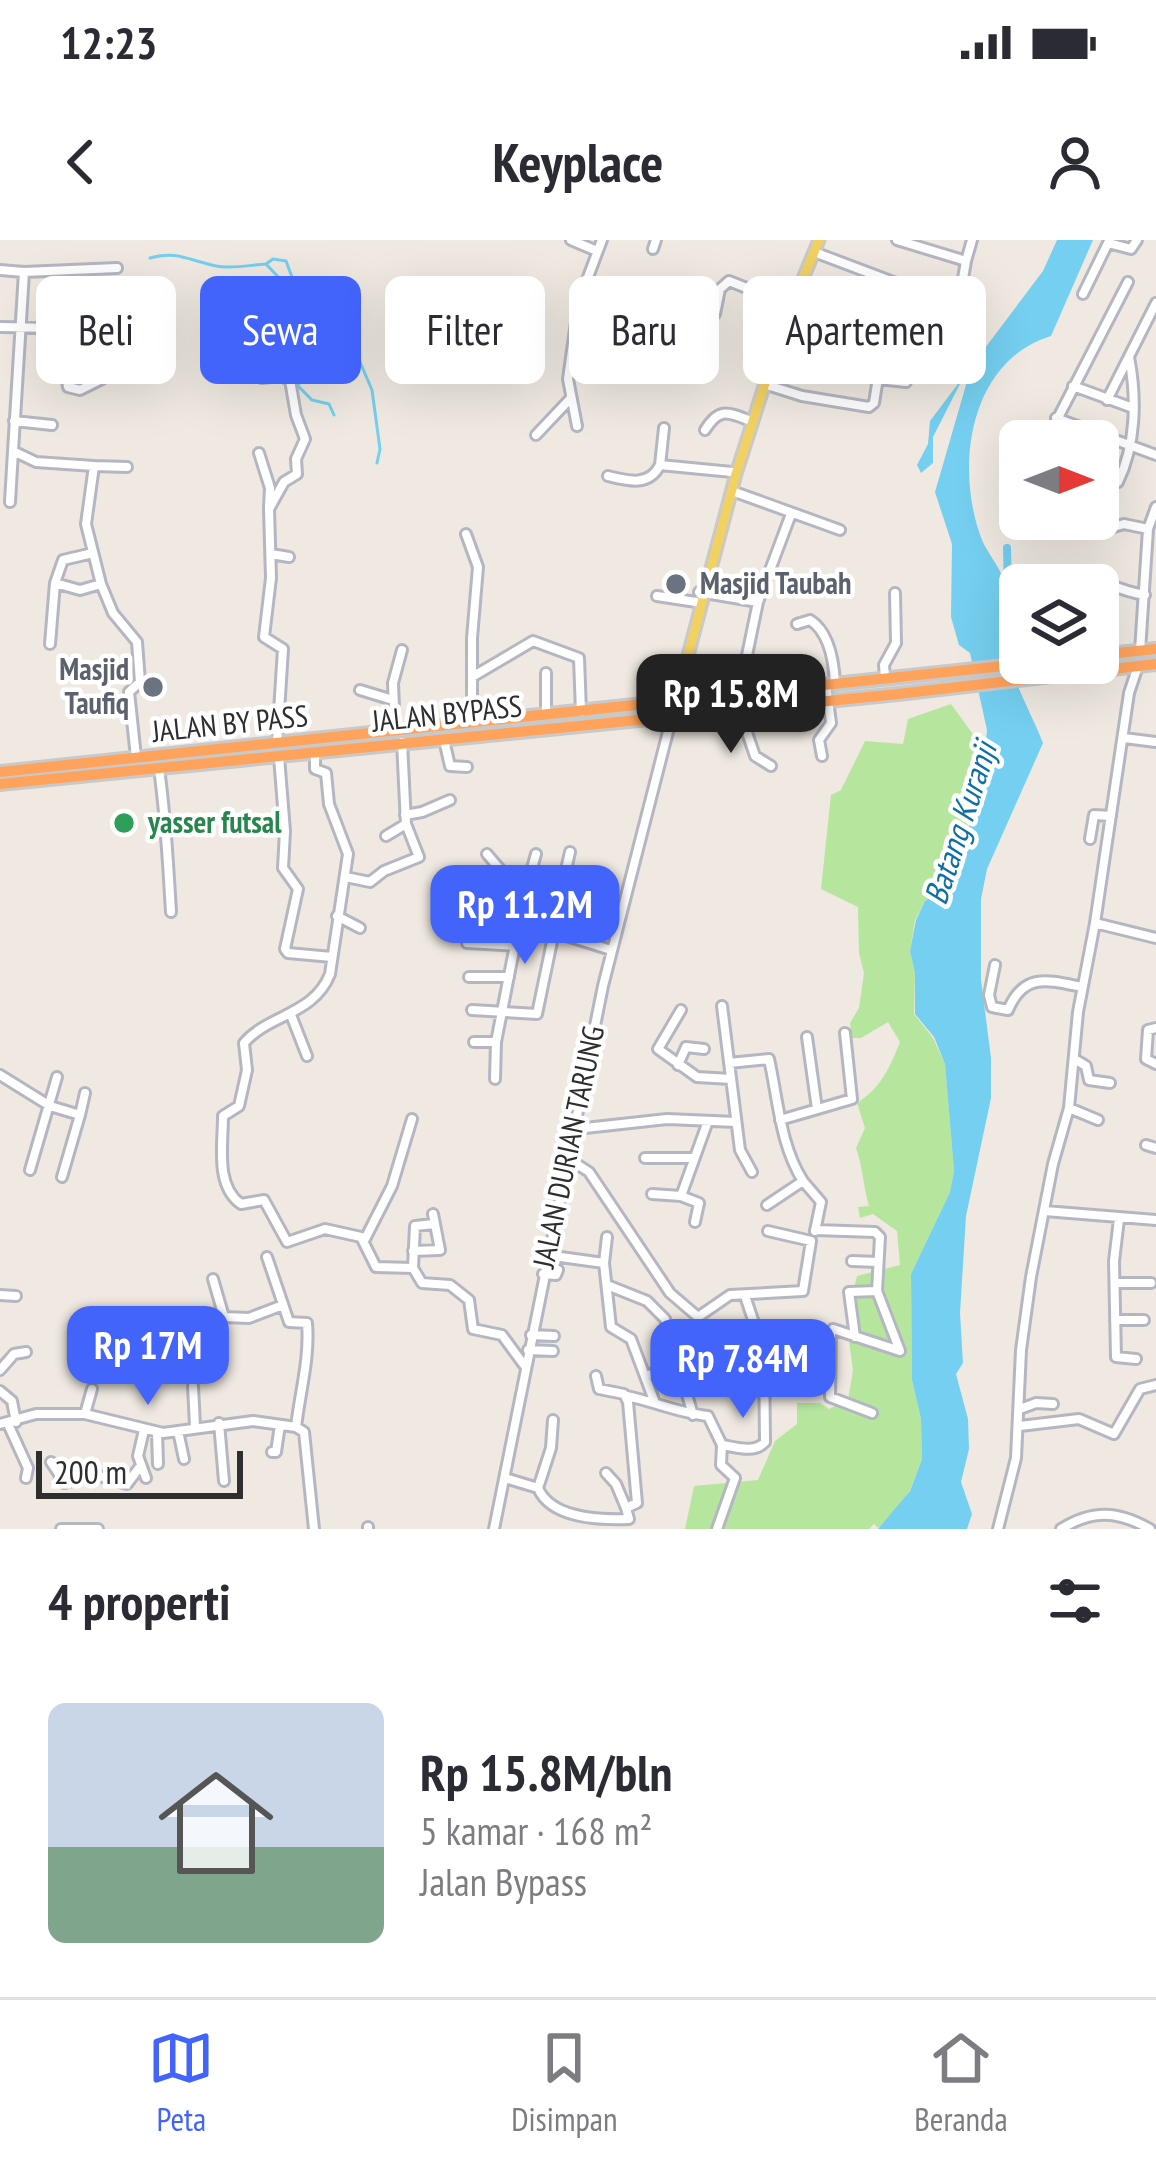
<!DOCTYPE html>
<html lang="id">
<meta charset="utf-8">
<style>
:root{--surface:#fff;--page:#f7f7f7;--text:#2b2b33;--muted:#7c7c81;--line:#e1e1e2;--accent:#4264fb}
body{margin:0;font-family:"PT Sans Narrow",sans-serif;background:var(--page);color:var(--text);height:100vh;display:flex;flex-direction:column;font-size:45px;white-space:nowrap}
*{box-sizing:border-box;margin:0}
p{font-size:39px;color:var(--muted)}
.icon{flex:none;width:66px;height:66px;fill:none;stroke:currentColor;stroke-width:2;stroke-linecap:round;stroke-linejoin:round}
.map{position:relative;height:1289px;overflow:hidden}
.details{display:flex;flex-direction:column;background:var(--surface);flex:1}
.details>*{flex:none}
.hud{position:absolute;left:36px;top:36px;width:1086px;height:108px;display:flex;gap:24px}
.needle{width:78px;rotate:90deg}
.controls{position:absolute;left:999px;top:180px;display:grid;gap:24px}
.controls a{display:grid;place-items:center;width:120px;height:120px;border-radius:18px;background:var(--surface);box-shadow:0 12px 48px #0002;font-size:60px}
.scale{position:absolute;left:36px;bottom:30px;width:207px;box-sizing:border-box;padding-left:12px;border:6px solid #2e2e2e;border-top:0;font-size:33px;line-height:42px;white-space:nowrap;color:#2e2e2e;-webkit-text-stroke:9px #fff;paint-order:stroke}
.price{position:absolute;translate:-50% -102px;padding:0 27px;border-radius:24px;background:var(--accent);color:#fff;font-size:39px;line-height:78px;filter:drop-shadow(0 3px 6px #0008)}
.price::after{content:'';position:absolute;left:50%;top:72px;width:36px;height:27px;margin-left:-18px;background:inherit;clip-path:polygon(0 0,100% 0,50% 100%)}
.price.active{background:#222;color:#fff}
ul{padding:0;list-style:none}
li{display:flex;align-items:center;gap:36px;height:300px;padding:0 48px}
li+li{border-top:3px solid var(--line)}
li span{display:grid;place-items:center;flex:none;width:336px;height:240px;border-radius:18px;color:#555}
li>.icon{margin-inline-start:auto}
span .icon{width:144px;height:144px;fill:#fffc;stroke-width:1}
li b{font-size:51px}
h2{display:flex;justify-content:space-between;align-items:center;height:144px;padding:0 48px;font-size:51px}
.pill{padding:0 42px;border-radius:18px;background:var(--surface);box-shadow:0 12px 48px #0002;font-size:42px;line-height:108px}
.pill.active{background:var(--accent);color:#fff}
.status{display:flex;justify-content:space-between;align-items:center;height:84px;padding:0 60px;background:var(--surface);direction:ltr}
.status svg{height:33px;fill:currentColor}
header{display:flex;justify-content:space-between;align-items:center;height:156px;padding:0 48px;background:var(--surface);font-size:54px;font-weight:700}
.dock{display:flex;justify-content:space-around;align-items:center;height:168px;border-top:3px solid var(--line);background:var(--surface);font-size:33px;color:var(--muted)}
.dock a{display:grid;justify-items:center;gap:6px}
.dock .active{color:var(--accent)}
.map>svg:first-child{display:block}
.green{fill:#b6e59e}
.water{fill:#75cff0}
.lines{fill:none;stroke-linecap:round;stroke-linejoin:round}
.stream{stroke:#75cff0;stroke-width:3}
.canal{stroke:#75cff0;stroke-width:8}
.minor-tunnel{stroke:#c8c4bd;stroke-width:8;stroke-dasharray:8 4;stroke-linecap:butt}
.minor-casing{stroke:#b4b7c1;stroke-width:14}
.major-casing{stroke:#c9c9c9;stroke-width:15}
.highway-casing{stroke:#c9c9c9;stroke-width:16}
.minor{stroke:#fff;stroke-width:8}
.major{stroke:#f2d163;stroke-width:9}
.highway{stroke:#ffa35c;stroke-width:10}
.worship-dot{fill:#6b7280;stroke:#fff;stroke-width:4.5}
.leisure-dot{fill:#2e9e5b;stroke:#fff;stroke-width:4.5}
.labels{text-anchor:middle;stroke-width:9;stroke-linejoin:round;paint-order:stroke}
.worship-label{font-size:30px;font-weight:bold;fill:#5b616d;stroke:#fff;text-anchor:start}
.street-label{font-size:30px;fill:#2e2e2e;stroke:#fff}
.leisure-label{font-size:30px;font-weight:bold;fill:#27864d;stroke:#fff;text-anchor:start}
.water-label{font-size:33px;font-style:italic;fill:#0d6fa3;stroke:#fff}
</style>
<div class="status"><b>12:23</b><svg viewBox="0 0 49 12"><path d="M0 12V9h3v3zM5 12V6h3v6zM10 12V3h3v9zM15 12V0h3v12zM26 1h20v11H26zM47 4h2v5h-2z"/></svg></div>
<header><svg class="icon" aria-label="back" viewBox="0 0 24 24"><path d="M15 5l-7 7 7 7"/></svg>Keyplace<svg class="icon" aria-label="person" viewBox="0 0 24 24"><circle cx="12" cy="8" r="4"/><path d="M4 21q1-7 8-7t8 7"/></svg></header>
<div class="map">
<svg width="1156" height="1289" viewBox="0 0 1156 1289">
<rect width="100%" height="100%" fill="#efe9e1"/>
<path class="green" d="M951,464L983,508L981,538L960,615L943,646L925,661L915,680L910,711L915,733L914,774L933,798L945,824L954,931L950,952L911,1034L912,1140L921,1179L922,1219L910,1250L893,1275L878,1288L874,1284L869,1289H685L694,1246L758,1240L775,1201L797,1184V1163H820L829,1169L848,1160L853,1130L846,1080L857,1036L900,1025L897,991L873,974L860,978L858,967L869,966C863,945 863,928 856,908L865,888L857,863C881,848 890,827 900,802L888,782L861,798H852L850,783L859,768L864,733L859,713L858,667L821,649L831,555L841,550L865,501L903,504L908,479Z"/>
<path class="water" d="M1057,0H1093L1051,96C969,121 954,228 982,300C988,314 1000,327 1004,341C1011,368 1003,399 1010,425C1018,451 1033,477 1043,503L987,629L981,659V740L991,818V858L966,976L960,1073L963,1123L956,1134L968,1179L969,1209L961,1242L972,1274L967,1289H878L910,1251L922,1219L921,1179L912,1140L911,1034L950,952L954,931L945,824L934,797L915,774V733L910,711L916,680L925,661L944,646L961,615L982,538L987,490L970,413L959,405L951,377L952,304L935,252L968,138L962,140L933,197V223L921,233L917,225L928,204L930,181L1043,31Z"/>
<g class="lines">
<path class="stream" d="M150,18C177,10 190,21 216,26C231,29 250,25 266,24L281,40V82
M266,24L273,19L286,21L292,37L310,55L327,57L355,87L360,122L372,150L380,209L377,223
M310,55C296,78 297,102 307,127L298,146L312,160L329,164L334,175"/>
<path class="canal" d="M1003,353H1008L1007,308"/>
<path class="minor-tunnel" d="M497,669L511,655"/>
<defs>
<path id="minor" d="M571,0L597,11
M602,0L579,61L684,100L680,124
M897,0L966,21L972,0
M653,9L656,0
M814,12L920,52L916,83L952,84L956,79L966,21
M0,30L24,32L13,211L36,222L94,226L86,284L101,344
M24,32L117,28
M1083,54L1108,3L1131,9L1137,0
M715,74L720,49L729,41L787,64
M952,84L970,91L969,105
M0,87L152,90
M70,89L66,134L68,147L80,150L102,139
M609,104L617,75
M647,113L654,88
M262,138L281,136L290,140L296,175L305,199L296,219L297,234L284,242L269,269L271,338L264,397L283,409L277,503
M878,139L906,142
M764,144L802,156L869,167L874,163L885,94
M1073,146L1133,168
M1107,160L1156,63
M1056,178L1156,215
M14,181L52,185
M577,186L568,139L579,61
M664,188L660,225L732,232
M705,190C718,169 726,171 748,180
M536,195L570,159
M1046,201L1128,42
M259,213L270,248L269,267
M94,226L127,227
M1020,235V258
M608,236C628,241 649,247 660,225
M1098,236L1118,242C1136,205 1137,158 1129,117
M732,251L840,290
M10,262L13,211
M1110,288L1124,284L1148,289
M466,294L478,327L472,398V482
M271,314L289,317
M55,343L80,350L101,344L113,373L137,402L140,442L129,452L136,517
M1027,345C1074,313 1097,348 1145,355
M699,352L758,362
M1008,353L1020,349
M657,356L696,362
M797,384L810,380C829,392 834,422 835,444
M50,404L55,343L63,320L93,313
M1140,411L1148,289L1156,267
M546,433V474
M472,437L533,401L579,418L581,472
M885,437L884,425L896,403L895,353
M360,450L393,460
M739,454L758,362L791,274
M739,469L755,516L771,526
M395,491L393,443L402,410
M1124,498L1156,502
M444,500L450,526L467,527
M315,513V529L326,533L329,564L348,614L330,734C314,775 269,774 244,803L247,830L239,866L223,876C223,905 215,946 241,964L264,960L287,1002L325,989L361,997L376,1027L413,1028L422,1043L450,1045L469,1060L473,1089L502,1095L524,1125
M822,516L819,500L831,483L826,445
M279,517L285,591L283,628L298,649L285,709L288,713L332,717
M159,529C166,577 168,624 171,672
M405,575L422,572L450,560
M386,596L406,584
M1090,599L1094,575L1111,576
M487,614L554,692L611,710
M346,637L370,642L384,631L419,617L406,584L402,502
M525,653L536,614
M471,659L492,673L516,700L496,802L495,839
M337,676L360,688
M1095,683L1156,698
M553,687L570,612
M467,703L517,706
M995,725L989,755L992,767L1008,770C1024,732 1048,740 1082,747
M469,737H509
M722,766L740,910L752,932
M472,770L537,774L554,692
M681,770L658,809L697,837L731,839
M291,775L307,816
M1156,788L1148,790L1146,819L1156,824
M807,797L817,869
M474,802H496
M1076,820L1086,826L1089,840L1110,843
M729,823L769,819C778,859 780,905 803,941L767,965
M678,825L686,807L704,809
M0,835L50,866L80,875L62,937
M1069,868L1098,880
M80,875L85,853
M780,880L852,859L845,793
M576,889L667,879L736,882
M1146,905L1156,908
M645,918H694
M569,919L589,932L670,1053L698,1077L730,1055L803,1051L811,1001L768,991
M30,930L57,837
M803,941L821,962L815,991
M652,954L681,956L708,881
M681,956L699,963L695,982
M1045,971L1156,980
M1119,979L1114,1021L1116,1117L1136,1119
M815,990L875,992L880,997L877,1051L900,1111L833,1089L831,1093L830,1157L872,1173
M607,997L604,1023L611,1087L631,1099L655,1163
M365,999L392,946L412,879
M413,1011L440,1010L433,974
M546,1015L604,1023
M267,1017L289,1082L307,1083C310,1118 300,1152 296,1187L304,1192L314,1289
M852,1021L878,1022
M413,1028L415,986L434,984
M543,1034L556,1035L558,1030
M213,1039L224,1077L249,1078L283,1065
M1115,1043H1151
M607,1045L647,1061L665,1079L693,1175
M0,1055L16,1056
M1115,1080H1144
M531,1095L554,1096
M855,1097L849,1052L877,1051
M528,1110L553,1111
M0,1130L14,1114L26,1112
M645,1136L705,1118
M193,1146L195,1186
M0,1151L12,1161L16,1182
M627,1156C655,1162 679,1173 708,1176L722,1205C736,1207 754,1214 765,1202L764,1113L745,1056
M1020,1169L1036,1163L1053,1164
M85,1174L92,1149
M219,1183L224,1241
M0,1184L36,1174H85L163,1193L253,1181L296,1187
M8,1184L28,1228L26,1238
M1020,1186L1079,1179L1114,1194L1140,1149L1156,1145
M144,1190L138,1216L146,1238
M178,1191L184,1219
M157,1192L158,1224
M272,1212H276L280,1185
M51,1222L65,1243L96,1235L127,1244L139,1228
M606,1233L616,1244L626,1268
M505,1238L538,1248C551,1279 600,1280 629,1279L626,1268L637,1263L628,1162L624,1154L599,1149L596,1136
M538,1248L551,1208L553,1180
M61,1289H98
M368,1289V1287
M494,1289L603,746L672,476
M717,1289L735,1238L721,1225L722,1205
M998,1289L1016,1218L1021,1110L1031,1037L1053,924L1069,868L1078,772L1095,683L1129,453L1138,426
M1061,1289C1093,1269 1118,1271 1150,1289"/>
<path id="major" d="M672,476L736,234L783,87L819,0"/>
<path id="highway" d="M1098,415L1156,409
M0,532L1033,423
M0,544L898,454L1156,424"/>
</defs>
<use href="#minor" class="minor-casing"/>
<use href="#major" class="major-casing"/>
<use href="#highway" class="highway-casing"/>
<use href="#minor" class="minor"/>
<use href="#major" class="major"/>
<use href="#highway" class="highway"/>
</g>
<g class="worship-dot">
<circle cx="676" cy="344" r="12"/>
<circle cx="153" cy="447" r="12"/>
</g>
<circle class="leisure-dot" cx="124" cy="583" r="12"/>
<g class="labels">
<g class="worship-label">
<text x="700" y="354">Masjid Taubah</text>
<text x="129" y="440" text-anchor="end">Masjid<tspan x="129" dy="34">Taufiq</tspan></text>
</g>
<g class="street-label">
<text transform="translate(447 474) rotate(-6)" y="10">JALAN BYPASS</text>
<text transform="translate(230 484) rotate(-6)" y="10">JALAN BY PASS</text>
<text transform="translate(569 907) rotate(-78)" y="10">JALAN DURIAN TARUNG</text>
</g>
<g class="leisure-label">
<text x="148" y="593">yasser futsal</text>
</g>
<g class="water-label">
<text transform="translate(960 583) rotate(-72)" y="12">Batang Kuranji</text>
</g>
</g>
</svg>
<div class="controls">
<a><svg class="needle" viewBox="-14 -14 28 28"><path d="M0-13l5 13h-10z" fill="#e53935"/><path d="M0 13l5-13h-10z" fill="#7c7c81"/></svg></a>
<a><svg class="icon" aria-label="layers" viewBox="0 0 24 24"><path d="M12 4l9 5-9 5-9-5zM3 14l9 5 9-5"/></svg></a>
</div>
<div class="scale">200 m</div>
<b class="price active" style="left:731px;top:516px">Rp 15.8M</b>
<b class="price" style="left:525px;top:727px">Rp 11.2M</b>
<b class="price" style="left:148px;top:1168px">Rp 17M</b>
<b class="price" style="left:743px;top:1181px">Rp 7.84M</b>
<div class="hud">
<a class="pill">Beli</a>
<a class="pill active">Sewa</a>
<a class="pill">Filter</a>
<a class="pill">Baru</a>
<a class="pill">Apartemen</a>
</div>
</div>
<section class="details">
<h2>4 properti<svg class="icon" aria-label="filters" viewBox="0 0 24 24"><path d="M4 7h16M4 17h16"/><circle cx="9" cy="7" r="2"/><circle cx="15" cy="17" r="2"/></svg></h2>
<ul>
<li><span style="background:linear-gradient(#c9d6e8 60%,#7fa58c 0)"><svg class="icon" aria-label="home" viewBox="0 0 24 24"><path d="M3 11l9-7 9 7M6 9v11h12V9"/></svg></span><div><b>Rp 15.8M/bln</b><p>5 kamar · 168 m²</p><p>Jalan Bypass</p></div></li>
</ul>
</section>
<nav class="dock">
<a class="active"><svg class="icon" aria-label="map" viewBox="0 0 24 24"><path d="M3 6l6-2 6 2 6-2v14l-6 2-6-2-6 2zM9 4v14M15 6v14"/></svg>Peta</a>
<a><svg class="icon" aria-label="saved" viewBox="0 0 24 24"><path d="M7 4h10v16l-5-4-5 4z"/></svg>Disimpan</a>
<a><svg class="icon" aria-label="home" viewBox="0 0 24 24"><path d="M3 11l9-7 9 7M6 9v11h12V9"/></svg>Beranda</a>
</nav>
